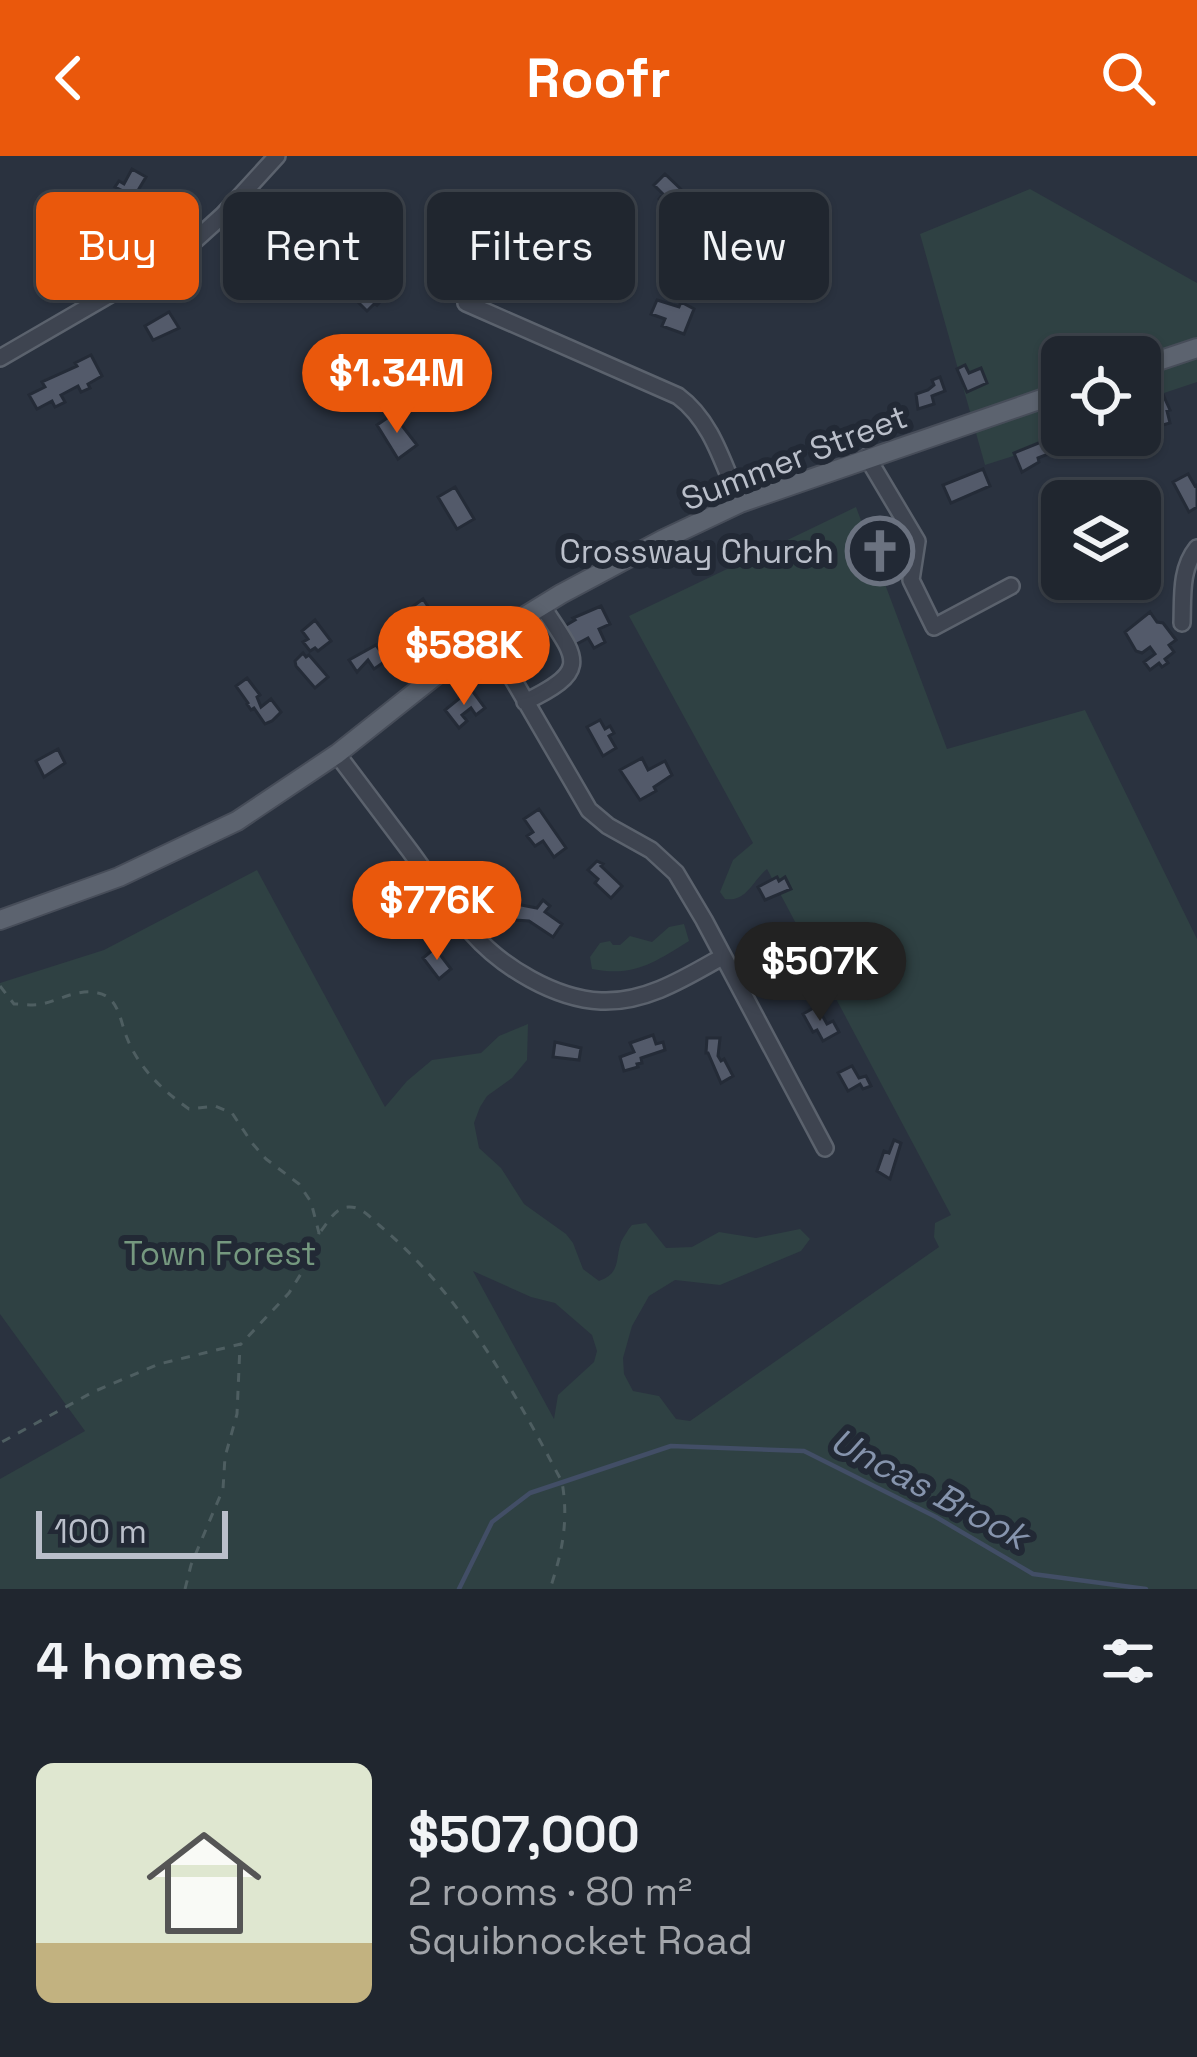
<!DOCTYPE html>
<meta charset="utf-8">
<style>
:root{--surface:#20262f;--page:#282e37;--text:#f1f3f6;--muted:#a2a5aa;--line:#3d434b;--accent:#ea580c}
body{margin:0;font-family:"Space Grotesk",sans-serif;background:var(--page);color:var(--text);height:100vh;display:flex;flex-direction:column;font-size:45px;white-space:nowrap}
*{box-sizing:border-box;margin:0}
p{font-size:39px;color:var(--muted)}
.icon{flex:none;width:66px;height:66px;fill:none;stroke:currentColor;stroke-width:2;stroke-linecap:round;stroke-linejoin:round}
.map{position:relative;height:1433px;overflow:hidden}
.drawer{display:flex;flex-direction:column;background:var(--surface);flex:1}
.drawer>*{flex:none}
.guide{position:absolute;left:36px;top:36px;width:1125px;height:108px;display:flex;gap:24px}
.tools{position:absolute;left:1041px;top:180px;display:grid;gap:24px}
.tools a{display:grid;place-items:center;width:120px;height:120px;border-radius:18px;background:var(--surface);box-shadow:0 3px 9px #0004,0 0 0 3px var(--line);font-size:60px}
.scale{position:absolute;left:36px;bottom:30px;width:192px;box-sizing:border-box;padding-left:12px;border:6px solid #babfca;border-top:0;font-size:33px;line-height:42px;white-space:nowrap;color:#babfca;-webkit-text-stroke:9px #222935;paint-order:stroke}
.price{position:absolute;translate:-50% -102px;padding:0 27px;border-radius:42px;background:var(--accent);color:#fff;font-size:39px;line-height:78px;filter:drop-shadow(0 3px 6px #0008)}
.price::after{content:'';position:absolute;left:50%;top:72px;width:36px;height:27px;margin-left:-18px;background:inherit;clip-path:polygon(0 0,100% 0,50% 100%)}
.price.selected{background:#222;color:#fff}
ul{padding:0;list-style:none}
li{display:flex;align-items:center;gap:36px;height:300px;padding:0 36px}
li span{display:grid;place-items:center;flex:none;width:336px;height:240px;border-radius:18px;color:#555}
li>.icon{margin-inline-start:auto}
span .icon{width:144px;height:144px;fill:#fffc;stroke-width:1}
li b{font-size:51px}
h2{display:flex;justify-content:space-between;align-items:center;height:144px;padding:0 36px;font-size:51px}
.chip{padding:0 42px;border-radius:18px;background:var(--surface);box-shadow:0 3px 9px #0004,0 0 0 3px var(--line);font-size:42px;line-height:108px}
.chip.selected{background:var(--accent);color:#fff}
header{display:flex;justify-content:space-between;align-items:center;height:156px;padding:0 36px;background:var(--accent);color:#fff;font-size:54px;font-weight:700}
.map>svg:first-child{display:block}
.green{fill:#2f4143;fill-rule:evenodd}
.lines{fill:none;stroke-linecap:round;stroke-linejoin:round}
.stream{stroke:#424e66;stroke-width:4.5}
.building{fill:#535a6a;stroke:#242b37;stroke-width:3}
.minor-casing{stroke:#5b626d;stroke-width:20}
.major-casing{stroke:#474d59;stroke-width:22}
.path{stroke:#4e5e61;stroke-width:3;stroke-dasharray:9 9;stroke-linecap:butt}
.minor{stroke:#3e4450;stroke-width:15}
.major{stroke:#5c636f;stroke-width:18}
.labels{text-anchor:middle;stroke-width:12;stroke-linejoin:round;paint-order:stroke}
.street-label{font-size:33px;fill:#babfca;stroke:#222935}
.poi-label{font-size:33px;fill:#babfca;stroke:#222935;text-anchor:end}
.park-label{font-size:33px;fill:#75987f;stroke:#222935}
.water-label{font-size:36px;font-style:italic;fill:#8694ad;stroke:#222935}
</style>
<header><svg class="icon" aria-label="back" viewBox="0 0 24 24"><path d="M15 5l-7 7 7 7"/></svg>Roofr<svg class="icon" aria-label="search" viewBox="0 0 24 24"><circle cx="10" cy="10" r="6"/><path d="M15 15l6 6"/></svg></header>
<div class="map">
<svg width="1197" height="1433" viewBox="0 0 1197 1433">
<rect width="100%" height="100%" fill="#2a323f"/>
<path class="green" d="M1030,33L1197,127V226L1140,245V201H1062V279H1067L1060,285L985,309L920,78Z
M856,351L947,593L1085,554L1197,783V1433H0V1323L85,1275L0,1158V827L104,794L257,714L385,951L407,925L432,904L481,897L499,880L528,868L527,904L512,922L487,940L480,951L474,967L479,992L501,1012L524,1048L566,1078L573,1087L583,1113L599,1125C621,1117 615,1104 621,1086C623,1082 629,1072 632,1069L646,1067L666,1092L692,1091L719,1076L756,1082L800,1073L810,1083L801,1095L720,1129L675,1124L649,1140L632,1170L623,1202L624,1218L633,1235L659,1240L676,1263L690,1265L939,1091L934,1081L935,1067L951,1059L767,713C752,725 747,746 725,743L720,736L733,704L753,687L629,460ZM473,1115L531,1141L555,1147L592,1179L597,1195L594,1206L558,1239L554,1263Z
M684,768L689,785C653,807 635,821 592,813L590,801L600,787L610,785L613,789H620L630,780L652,786L669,771Z"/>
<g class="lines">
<path class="stream" d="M459,1433L492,1366L530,1337L671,1290L804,1295L936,1361L1033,1418L1146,1433"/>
</g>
<path class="building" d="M132,13L146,21L128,51L115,43L121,34L115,31L119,25L124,28Z
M665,18L687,39L675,51L669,44L664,49L659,43L663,38L654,29Z
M466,56L504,60L503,79L494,78V84L465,80Z
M299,60L311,73L306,78L309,80L289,101L275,89Z
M564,66L597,78L591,96L568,87L566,92L553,87L558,73L561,74Z
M393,110L404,120L377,149L375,147L367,155L359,147Z
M657,144L679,151L681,146L694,153L684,178L662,170L665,163L651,158Z
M169,156L179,172L153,184L145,170Z
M91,199L102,220L88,228L90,232L81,236L78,230L61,239L65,246L55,251L52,245L37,253L29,239L45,231L42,226L77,210L75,207Z
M965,209L969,217L981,212L987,227L967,236L957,213Z
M940,221L945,235L932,240L934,248L918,253L916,238L928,234L934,229L932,224Z
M1160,232L1170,254L1167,255L1170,267L1152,272L1148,259L1143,261L1140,245L1147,242L1145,237Z
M393,258L417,289L398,303L377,269Z
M1051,282L1056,295L1038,302L1039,306L1022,316L1014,297Z
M983,313L990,330L951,347L943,329Z
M1188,318L1195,330L1197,329V351L1189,356L1173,326Z
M455,331L474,363L457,373L438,341Z
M857,379L910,391L903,414L851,400Z
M423,443L431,455L426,459L431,467L420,475L410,460L416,456L412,451Z
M601,450L610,468L599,473L605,486L594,492L588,482L573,490L563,471L575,464L573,462Z
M1150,456L1157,466L1163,467L1176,484L1169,489L1174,496L1165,503L1168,507L1162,511L1159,507L1150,514L1144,506L1155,498L1150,491L1142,497L1136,495L1125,476Z
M315,464L331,485L318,495L315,492L310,495L303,486L308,483L302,475Z
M376,489L387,504L374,513L368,504L357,516L349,504Z
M303,497L306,501L309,499L328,521L315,532L296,510L295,505Z
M247,522L260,539L257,541L261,551L271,543L281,556L272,565L265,568L254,552L251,554L247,548L248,547L236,530Z
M471,533L485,552L476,559L471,552L462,559L467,565L459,572L445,554Z
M600,564L605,573L610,570L614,577L609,580L616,592L603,600L587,571Z
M58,593L65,607L44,621L36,605Z
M642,602L648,614L665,605L672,619L654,631L656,635L640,644L620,614Z
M539,653L566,692L554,701L543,685L535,690L527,680L533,676L524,663Z
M597,705L603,708L601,710L622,730L611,742L595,727L598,723L588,714Z
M777,721L779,725L785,721L791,733L765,744L758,731Z
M543,744L550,750L545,756L562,768L553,781L529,765L515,764L516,748L537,752Z
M435,792L451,813L439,823L423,802Z
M817,850L827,868L833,865L839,876L823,885L817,874L813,876L803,858Z
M653,879L656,888L663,886L665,894L641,902L642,907L637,908L638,911L624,915L620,901L634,896L630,887Z
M707,882H720L718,900L721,905L724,903L733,920L721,927L708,897H706Z
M555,886L581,892L579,904L553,901Z
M852,910L859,922L866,920L871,930L863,933L860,928L848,935L838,917Z
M894,984L901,987L890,1023L877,1015L884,995L889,997Z"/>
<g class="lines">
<defs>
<path id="minor" d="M466,147L678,240C712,265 723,308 740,347
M0,202L181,97L223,59L277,0
M867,301L917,385L911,424L934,471L1011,430
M1182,467C1183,441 1180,413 1197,392
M489,482L589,654L608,670L651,694L676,717L704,764L825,992
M525,546C592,514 577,503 542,450
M337,598C361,630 386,663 410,695C430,722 449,752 472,777C502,811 555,843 601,845C645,847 685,822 722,801"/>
<path id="major" d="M1140,211L1197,192
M0,764L119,721L237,665L337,598L463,498L561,438L662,384L740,347L1062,236"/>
</defs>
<use href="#minor" class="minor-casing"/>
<use href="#major" class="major-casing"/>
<path class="path" d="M0,830L14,848C23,848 33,850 42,848C60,844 79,832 98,837C119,841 120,865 127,882C139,912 162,934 189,953L215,950L232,957L252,987L266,1003L299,1028L311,1046L319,1077L312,1100L289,1137L241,1188L159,1208L93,1236L0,1287
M321,1075C329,1065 335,1052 348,1051C361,1050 370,1061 379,1069C460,1137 513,1233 562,1326C569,1365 562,1397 550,1433
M185,1433L191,1409L223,1333L225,1301L237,1258L240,1189"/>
<use href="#minor" class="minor"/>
<use href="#major" class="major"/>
</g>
<defs>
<symbol id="church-ring" viewBox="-11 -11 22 22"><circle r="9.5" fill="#222935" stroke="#6b7280" stroke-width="1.5"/><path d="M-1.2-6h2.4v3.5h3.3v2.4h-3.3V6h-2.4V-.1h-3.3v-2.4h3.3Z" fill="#6b7280"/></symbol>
</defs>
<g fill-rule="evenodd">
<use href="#church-ring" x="842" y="357" width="76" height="76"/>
</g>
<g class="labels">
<g class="street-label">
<text transform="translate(794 301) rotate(-21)" y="12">Summer Street</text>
</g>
<g class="poi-label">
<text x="834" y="407">Crossway Church</text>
</g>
<g class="park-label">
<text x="220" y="1109">Town Forest</text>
</g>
<g class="water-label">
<text transform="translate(930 1332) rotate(28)" y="13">Uncas Brook</text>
</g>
</g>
</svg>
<div class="tools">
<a><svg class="icon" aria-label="locate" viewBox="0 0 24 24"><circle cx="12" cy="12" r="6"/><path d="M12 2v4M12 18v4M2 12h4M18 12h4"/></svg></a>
<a><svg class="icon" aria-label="layers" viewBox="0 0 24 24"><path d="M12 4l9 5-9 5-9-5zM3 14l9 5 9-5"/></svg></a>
</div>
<div class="scale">100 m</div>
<b class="price" style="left:397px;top:280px">$1.34M</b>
<b class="price" style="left:464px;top:552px">$588K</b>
<b class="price" style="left:437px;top:807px">$776K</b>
<b class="price selected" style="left:820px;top:868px">$507K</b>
<div class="guide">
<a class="chip selected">Buy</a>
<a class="chip">Rent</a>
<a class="chip">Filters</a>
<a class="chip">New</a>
</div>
</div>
<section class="drawer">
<h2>4 homes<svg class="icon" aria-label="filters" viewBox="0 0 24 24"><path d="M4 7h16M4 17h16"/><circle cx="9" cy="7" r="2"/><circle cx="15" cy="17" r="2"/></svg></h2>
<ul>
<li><span style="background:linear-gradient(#dfe7d0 75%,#c2b280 0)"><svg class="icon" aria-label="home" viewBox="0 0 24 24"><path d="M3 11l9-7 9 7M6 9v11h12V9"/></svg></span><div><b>$507,000</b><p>2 rooms · 80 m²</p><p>Squibnocket Road</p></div></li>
</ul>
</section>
